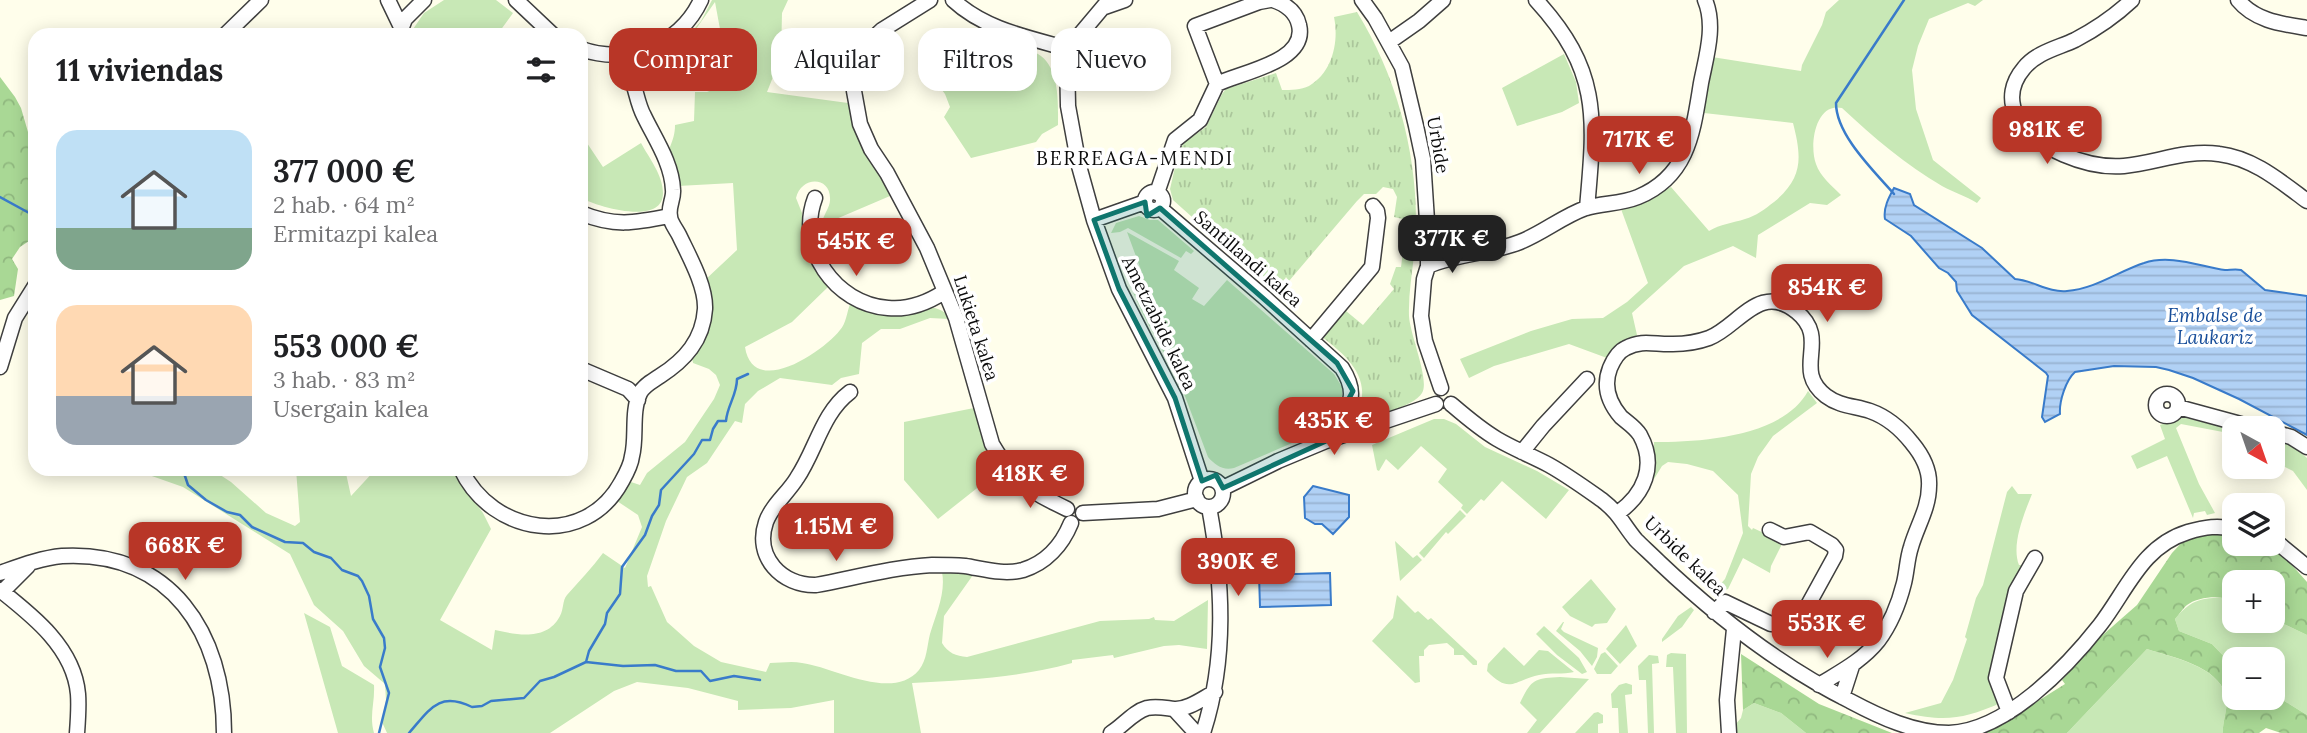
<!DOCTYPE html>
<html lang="es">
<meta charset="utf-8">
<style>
:root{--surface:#fff;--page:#f6f6f6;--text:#202124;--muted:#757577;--accent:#b83627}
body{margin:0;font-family:Lora,serif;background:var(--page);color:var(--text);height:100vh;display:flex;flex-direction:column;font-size:26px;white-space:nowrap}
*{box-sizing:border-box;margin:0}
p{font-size:23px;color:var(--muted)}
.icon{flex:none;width:38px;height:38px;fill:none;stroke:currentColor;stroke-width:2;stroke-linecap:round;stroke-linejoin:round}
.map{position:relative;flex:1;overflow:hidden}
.side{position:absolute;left:28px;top:28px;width:560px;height:448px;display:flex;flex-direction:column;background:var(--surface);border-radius:21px;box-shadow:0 4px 18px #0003}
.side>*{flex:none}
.guide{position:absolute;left:609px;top:28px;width:665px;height:63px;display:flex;gap:14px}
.needle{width:46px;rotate:140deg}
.tools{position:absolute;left:2222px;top:416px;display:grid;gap:14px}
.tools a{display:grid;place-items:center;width:63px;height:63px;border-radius:14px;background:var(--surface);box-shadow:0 4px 18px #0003;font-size:35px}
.price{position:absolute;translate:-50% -60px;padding:0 16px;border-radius:14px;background:var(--accent);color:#fff;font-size:23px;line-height:46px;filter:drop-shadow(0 2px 4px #0008)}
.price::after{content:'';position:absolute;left:50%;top:42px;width:21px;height:16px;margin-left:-10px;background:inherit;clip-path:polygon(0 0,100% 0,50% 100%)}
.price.on{background:#222;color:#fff}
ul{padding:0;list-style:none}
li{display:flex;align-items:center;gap:21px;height:175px;padding:0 28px}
li span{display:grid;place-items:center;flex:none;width:196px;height:140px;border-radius:21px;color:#555}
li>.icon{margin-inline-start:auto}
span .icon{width:84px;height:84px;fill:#fffc;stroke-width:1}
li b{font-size:30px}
h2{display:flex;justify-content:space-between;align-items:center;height:84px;padding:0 28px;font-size:30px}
.tag{padding:0 24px;border-radius:21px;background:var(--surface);box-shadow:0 4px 18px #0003;font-size:24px;line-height:63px}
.tag.on{background:var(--accent);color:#fff}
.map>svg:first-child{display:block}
.grass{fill:#c8e8b6}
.forest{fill:url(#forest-crowns)}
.park{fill:url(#park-tufts)}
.water{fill:url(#water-rules);stroke:#397bca;stroke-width:2}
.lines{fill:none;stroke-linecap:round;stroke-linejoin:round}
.stream{stroke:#397bca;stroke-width:2.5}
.minor-casing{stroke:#3f3f3f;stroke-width:17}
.minor{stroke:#fff;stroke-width:14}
.marked{fill:#0f766e;fill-opacity:0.2;stroke:#0f766e;stroke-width:5;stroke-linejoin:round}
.labels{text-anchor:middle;stroke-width:7;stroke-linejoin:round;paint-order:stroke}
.street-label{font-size:18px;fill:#0c0c0c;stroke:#fff}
.neighbourhood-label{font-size:19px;letter-spacing:2px;fill:#0c0c0c;stroke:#fff}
.water-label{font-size:19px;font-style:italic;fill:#184e9a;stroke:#fff}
</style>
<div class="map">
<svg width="2307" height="733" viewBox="0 0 2307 733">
<defs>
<pattern id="forest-crowns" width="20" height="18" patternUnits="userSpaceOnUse" patternTransform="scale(1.75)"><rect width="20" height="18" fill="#a9d895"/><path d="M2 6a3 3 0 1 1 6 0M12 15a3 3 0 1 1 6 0" fill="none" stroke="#90b87f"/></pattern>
<pattern id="park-tufts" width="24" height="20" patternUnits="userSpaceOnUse" patternTransform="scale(1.75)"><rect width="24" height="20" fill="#c8e8b6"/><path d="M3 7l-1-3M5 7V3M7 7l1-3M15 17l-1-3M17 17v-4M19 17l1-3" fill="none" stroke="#abc69b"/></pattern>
<pattern id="water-rules" width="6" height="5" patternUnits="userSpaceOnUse" patternTransform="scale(1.75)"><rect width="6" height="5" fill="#b1d1f5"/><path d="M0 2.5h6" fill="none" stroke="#97b2d1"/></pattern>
</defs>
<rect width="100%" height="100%" fill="#fffeeb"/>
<path class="grass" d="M444,0H496L513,13L497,35H409L424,13Z
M712,0H788L782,13L781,57L767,92L848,103L862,146L889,190L890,196L822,225C822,215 831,208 830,198C830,176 801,176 796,198L802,213V230L806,250L815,270L828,287L792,322L745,347C753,399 823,352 840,330C846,324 847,312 850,304C857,306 864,310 871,311C891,314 940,296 949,319L930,318L900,329H881L862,343L859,374L841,378L832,385L780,378L758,391L745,404L742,423L735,421L707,463L687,477L666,521L647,576L648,587L651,586L667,622L694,646L721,662L766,672L770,663C780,663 792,661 802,663C834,667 892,702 919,670C927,660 927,646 930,634C936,614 946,593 942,572L943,570L972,573L973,575L944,616L942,643C948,653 956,656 967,657L1100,621L1149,619L1154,617L1155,620L1174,621L1208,600L1207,649L1179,645L1164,646L1114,658L1113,655L1072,660V663C1016,678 969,680 912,683L921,733H834V700L791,708L738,710V701L688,688L637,682L614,691L550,733H387L382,722L386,700L385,684L364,666L343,631L314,605L290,554L183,487L132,469H211L231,482L266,513L295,526L300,522L296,469H345L351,496L376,469H451L483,513L491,529L440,620L492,650L495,630C518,635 547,641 560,616C564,609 562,601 567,595C579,581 592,568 603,553L625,568L642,527L638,515L617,501L631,482L640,485L647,473L685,442L714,399L720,385L716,375L709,369L693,363L692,358L705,280L737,250L733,183L678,186C675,175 666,158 670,147C673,139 675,134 675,125L694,121L695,92H707L730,83L715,2L696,29L689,35L701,21Z
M1839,0H1983L1975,6L1968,3L1929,19L1918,46L1912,70L1916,109L1933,160L1981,198L1977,203C1966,196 1953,192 1942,186C1906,165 1873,137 1842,108C1815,102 1809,146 1816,164C1820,176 1832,186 1841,195L1827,205L1810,203L1758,235L1756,258L1733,246L1684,266L1632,313L1637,335L1620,343L1607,358L1569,344L1494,366L1469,378L1460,359L1531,331L1572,319L1603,318L1627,302L1648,283L1621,209L1671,187L1709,231C1720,224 1733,223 1745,219C1756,216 1765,209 1774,202C1803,178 1802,158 1793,123L1704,113L1712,57L1801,71L1802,65L1822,25L1826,12Z
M996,40C1009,45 1026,47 1038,54C1060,67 1058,103 1058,125L1042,134L1036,142L971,158L944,117L950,107L945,94L936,82L945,71C956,79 979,75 988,63C992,57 994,47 996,40Z
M1564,54L1576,82L1579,103L1562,112L1517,126L1502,88Z
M581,134L603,167L641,143C649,158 663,175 663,193C663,227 596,206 581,198Z
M1139,216L1150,220H1158L1194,251L1191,254L1186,251L1181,258L1128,228L1120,232L1111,233L1116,223Z
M1127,232L1179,261L1174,270L1199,288L1192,299L1204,306L1227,280L1334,374L1342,387V396L1313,434L1234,468C1223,471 1215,465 1208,457L1180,383L1143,314L1132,290L1144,278Z
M1808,391L1817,403L1773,436L1758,457L1751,474L1748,526L1752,530L1753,528L1783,542L1771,566L1770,573L1743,558L1728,589L1720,592L1716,589L1725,579L1743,533L1738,495L1713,471L1687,464L1668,462L1662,466L1654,479V442C1701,442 1783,437 1808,391Z
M974,408L984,444L1000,470L938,519L904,480V422Z
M2182,417L2235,430V437L2223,432L2181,424L2176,428L2199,484L2215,513L2207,515L2205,511L2194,513L2193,518L2167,456L2137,469L2131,456L2165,439L2160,425Z
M1434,419H1444L1456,424L1485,447L1537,471L1569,490L1546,519L1502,481L1484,501L1481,499L1467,514L1461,508L1463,505L1438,482L1447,469L1421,446L1398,470L1386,459L1379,471L1377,470L1372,445Z
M2273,439L2291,444L2307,458V490L2293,471L2273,461Z
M2012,486L2018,494H2032C2024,514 2011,545 2019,565H2026L2005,610L2001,703C1963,719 1946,722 1905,713L1941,703L1953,680L1967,639L1965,637L1976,598L1983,585L2007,492Z
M1460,510L1466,516L1448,534L1446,532L1424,558L1419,553Z
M1395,541L1413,558L1417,555L1422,560L1400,581Z
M1591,579L1616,609L1607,623L1595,624L1592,627L1570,616L1562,607Z
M1397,595L1415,613L1418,611L1428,620L1431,618L1477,661V665H1473L1463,655H1454V649L1447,643L1429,645L1424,650V656H1419L1420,682L1415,683L1372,641L1393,618Z
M2226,597L2235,601V621H2273V619L2307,635V715L2273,694V660H2235V668L2212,644L2179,631L2175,619C2193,598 2200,599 2226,597Z
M1691,607L1694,610L1682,627L1662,642V639L1678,616Z
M304,613L330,627L342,666L374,685C375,703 369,715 374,733H338Z
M1563,622H1564L1561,629L1564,632L1598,648L1597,657L1592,666L1580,651L1556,631Z
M1626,625L1637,646L1620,664L1606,649Z
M1544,626L1579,658L1587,672L1582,674L1557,655L1536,634Z
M1504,647L1524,666L1539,650L1548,651L1574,672C1563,675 1551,672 1539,675C1514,680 1510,695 1487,671L1488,664Z
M2147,649C2173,658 2216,665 2226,695C2229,706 2222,722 2223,733H2067Z
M1605,652L1618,666L1611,674H1597L1594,669L1601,654Z
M1671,653L1686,654L1687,733H1676L1673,667H1666L1667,655Z
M1649,655L1658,656L1659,663L1652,664L1654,733H1648L1646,680H1639L1638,666Z
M1560,677L1589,679L1540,733H1527L1537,720L1520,703C1531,680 1534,678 1560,677Z
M1626,683L1632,685V694L1625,695L1628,733H1619L1618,708H1612L1611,694L1619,685Z
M1754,703L1781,713L1806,733H1736L1735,725L1741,718L1743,710Z
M1598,712L1603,715V723L1598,724V733H1575L1594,713Z"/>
<path class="forest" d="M0,77L15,97L21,108L35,156V237L20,247L12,259L18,269L14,296L0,300Z
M2221,533L2235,536V544C2244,544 2255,543 2263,545C2281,550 2295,569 2307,582V635L2273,619V583H2235V601C2222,595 2199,596 2187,605C2183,608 2179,615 2175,619L2179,631L2212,644L2235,668V698H2273V694L2307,715V733H2281L2266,728L2259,733H2223C2222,722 2229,706 2226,695C2216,665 2174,658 2147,649L2067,733H1973L2027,708L2065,684L2062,680L2097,640L2137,605L2172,553L2186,538L2190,536Z
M1741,654L1819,704L1892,733H1806L1781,713L1754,703L1743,710Z"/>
<path class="park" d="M1357,12C1396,75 1417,152 1416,225C1416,256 1408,286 1409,316C1410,335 1430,380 1422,393C1414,407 1370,417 1354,422C1352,413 1359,411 1361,402C1368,373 1342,352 1322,337L1347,309L1346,311L1363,325L1394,289L1390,284L1396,267H1401L1407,220L1394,217L1397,197L1393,189L1383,187L1376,194H1364L1357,201L1289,281L1286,277L1277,293L1173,200L1170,189L1179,150L1185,142L1206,127L1222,94L1226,89L1276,73L1282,90C1291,90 1301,90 1309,86C1333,72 1339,41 1334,17Z"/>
<path class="water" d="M1894,188L1910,194L1914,205L1982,248L2015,279C2032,280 2049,293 2067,291C2095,289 2119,271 2144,263C2170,254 2199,266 2225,270C2230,270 2236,269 2241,270L2265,290L2307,296V435L2239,399L2193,378L2169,370L2156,367L2114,366L2075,372C2066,380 2059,401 2060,414L2045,422L2042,417L2048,376L2046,373L1972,315L1957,291L1956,282L1948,273L1939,268L1911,236L1885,219C1883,208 1889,197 1894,188Z
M1313,486L1349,495V517L1333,534L1322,524H1315L1305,518L1304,497Z
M1330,573L1331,605L1260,607L1259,575Z"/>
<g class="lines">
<path class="stream" d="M1894,194C1874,171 1836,135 1836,103L1904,0
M0,197L31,214L35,218
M179,469L185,476L188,485L206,500L227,512L240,515L252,527L285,542L303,543L314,552L331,558L342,570L358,576L362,581L369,596L373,619L384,638L385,648L380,667L389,693L379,733
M586,662L589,651L605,624L607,613L620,594L622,567L645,535L652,516L659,505L661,490L694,454L702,440H710L713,429L718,421H726C727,406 737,395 737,379L748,374
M409,733C430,709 439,691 472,707L482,706L491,701L524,698L540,681L554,677L586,662L623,666L655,665L676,671H701L710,681L734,676L760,680"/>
<defs>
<path id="minor" d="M388,0L401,27
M516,0L553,35
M930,0L882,30L869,42L857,62L854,91L860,124L871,149L887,173L927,248L956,318L992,444C1015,483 1028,490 1067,509
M953,0C982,27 1021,36 1058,46
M1362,0L1375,18L1402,67L1416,126L1423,159L1428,236V266L1424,279L1421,316L1425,341L1441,388
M1536,0C1601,71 1595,118 1587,208
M2132,0C2115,16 2096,29 2075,40C2058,48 2037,52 2024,68C2012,82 2008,99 2017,117C2035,149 2088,169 2124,166C2156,163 2186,149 2219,154C2253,158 2280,181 2307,201
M2238,0C2255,21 2282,24 2307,28
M1105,7L1125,0
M225,35L261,0
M399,35L405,19L424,0
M1389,42L1419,21L1443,0
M1072,44L1109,0
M581,49C628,65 680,45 701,0
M1067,57L1068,106L1079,166L1094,220L1119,289L1175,398L1202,481
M633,84L643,51
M1217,84L1195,26L1259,2L1270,0
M1145 201a9 9 0 1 1 18 0a9 9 0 1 1-18 0Z
M1157,193L1175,140L1200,120L1217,84C1241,72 1308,62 1299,25C1296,11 1285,4 1273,0
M815,198C796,248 835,304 888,308C908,310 927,303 944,292
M1160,208L1264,297L1342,368C1363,401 1343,411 1326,441
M581,213C614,227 635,223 669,216
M1094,220L1145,202
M1428,236L1443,248L1463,253
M1428,266C1457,253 1490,254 1520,242C1543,233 1563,216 1586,208C1603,203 1621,204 1638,197C1689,176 1693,131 1701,83C1706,57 1716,26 1705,0
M1311,340L1372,267L1378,218L1377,211L1373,206
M0,367L15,318L35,286
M581,369L628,389L638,400
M850,392C822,413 816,450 797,478C788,493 772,505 766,522C754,557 782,586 816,585C854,578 893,567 932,565C943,565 954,565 965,566C984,569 1004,575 1023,570C1046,563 1062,545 1071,523
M2156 405a11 11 0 1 1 22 0a11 11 0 1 1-22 0Z
M1451,404C1465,416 1480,429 1497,439C1514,449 1532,456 1549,465C1567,475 1585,488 1602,500C1620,514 1622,523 1636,540C1643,547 1651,554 1659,562C1717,617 1778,665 1850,701C1880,717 1914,733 1949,733C2006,731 2067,667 2100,625C2127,590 2142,546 2188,532C2205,527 2218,525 2235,529
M2178,407L2259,429
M2273,432L2291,437L2307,447
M1522,452L1543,426L1587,379
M461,469C492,535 585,550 622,481C626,474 631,465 632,456C637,437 631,412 640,393C644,385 653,381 660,376C685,360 703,340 705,309C706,286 689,256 679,235C676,229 670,222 670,216C668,207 674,198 673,190C672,163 655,139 644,116C639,107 637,96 634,86C629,75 621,65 614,55
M1195 493a14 14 0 1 1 28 0a14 14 0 1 1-28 0Z
M1223,488L1278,461L1326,441L1436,404
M1083,513L1158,509L1197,499
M1618,513C1644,494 1657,466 1640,435C1635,427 1628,423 1621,417C1609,403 1603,386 1610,368C1613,361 1619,351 1626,348C1642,339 1656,345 1673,344C1684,344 1698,342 1709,338C1738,327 1760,281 1797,312C1831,340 1791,369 1826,396C1839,406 1855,406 1870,411C1887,417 1901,429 1912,443C1922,455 1930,470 1929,486C1929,508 1917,526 1911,547C1907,559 1907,571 1904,583C1899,603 1890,625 1878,641C1862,661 1840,672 1819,685
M2273,539L2307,567
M0,573C20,566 41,558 62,556C171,550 224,634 224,733
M0,590C33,616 74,648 78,694C79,707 78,720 77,733
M2,592L28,566
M1714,612L1725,602L1771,624L1790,623L1802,616L1835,556L1836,550L1832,545L1810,532L1784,537L1770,530
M1842,697L1852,666
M1174,709L1196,733
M2009,712L1996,678L2016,591L2035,558
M1111,733C1123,726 1133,712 1147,708C1157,706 1165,708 1174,709C1188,710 1203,698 1215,692
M1203,733C1227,659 1223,582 1209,507
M1729,733L1727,700L1734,629"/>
</defs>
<use href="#minor" class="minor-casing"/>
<use href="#minor" class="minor"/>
</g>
<path class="marked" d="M1145,202L1147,216L1160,208L1337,363L1353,391L1326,441L1223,488L1216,475L1202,481L1175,398L1119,289L1094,220Z"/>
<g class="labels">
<g class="street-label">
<text transform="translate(1438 145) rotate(80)" y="6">Urbide</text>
<text transform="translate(1248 259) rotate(41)" y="6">Santillandi kalea</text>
<text transform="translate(1159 323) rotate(64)" y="6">Ametzabide kalea</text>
<text transform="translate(976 328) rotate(72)" y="6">Lukieta kalea</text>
<text transform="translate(1685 556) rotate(44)" y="6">Urbide kalea</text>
</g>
<g class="neighbourhood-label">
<text x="1135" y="165">BERREAGA-MENDI</text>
</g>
<g class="water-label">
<text x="2215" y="322">Embalse de<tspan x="2215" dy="22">Laukariz</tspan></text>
</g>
</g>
</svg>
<div class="tools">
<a><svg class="needle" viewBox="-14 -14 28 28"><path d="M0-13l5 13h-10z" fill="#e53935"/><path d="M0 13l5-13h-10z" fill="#757577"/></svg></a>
<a><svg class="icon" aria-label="layers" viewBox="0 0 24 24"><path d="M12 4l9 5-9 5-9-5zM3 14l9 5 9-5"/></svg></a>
<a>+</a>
<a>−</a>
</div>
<b class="price" style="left:2047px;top:166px">981K €</b>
<b class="price" style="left:1639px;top:176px">717K €</b>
<b class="price on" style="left:1452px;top:275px">377K €</b>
<b class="price" style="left:856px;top:278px">545K €</b>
<b class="price" style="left:1827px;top:324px">854K €</b>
<b class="price" style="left:1334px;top:457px">435K €</b>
<b class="price" style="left:1030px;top:510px">418K €</b>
<b class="price" style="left:836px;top:563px">1.15M €</b>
<b class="price" style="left:185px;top:582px">668K €</b>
<b class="price" style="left:1238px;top:598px">390K €</b>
<b class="price" style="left:1827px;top:660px">553K €</b>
<div class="guide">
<a class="tag on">Comprar</a>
<a class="tag">Alquilar</a>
<a class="tag">Filtros</a>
<a class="tag">Nuevo</a>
</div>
<section class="side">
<h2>11 viviendas<svg class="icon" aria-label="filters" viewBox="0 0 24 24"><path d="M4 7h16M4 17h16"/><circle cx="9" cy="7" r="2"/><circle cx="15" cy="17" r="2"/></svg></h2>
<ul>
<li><span style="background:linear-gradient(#bfe0f5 70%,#7fa58c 0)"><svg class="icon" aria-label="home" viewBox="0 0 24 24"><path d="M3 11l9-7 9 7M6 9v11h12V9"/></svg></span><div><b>377 000 €</b><p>2 hab. · 64 m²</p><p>Ermitazpi kalea</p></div></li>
<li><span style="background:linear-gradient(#ffd9b3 65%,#9aa5b1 0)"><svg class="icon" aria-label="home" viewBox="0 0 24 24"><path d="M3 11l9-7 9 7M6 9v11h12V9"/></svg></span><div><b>553 000 €</b><p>3 hab. · 83 m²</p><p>Usergain kalea</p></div></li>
</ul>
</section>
</div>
